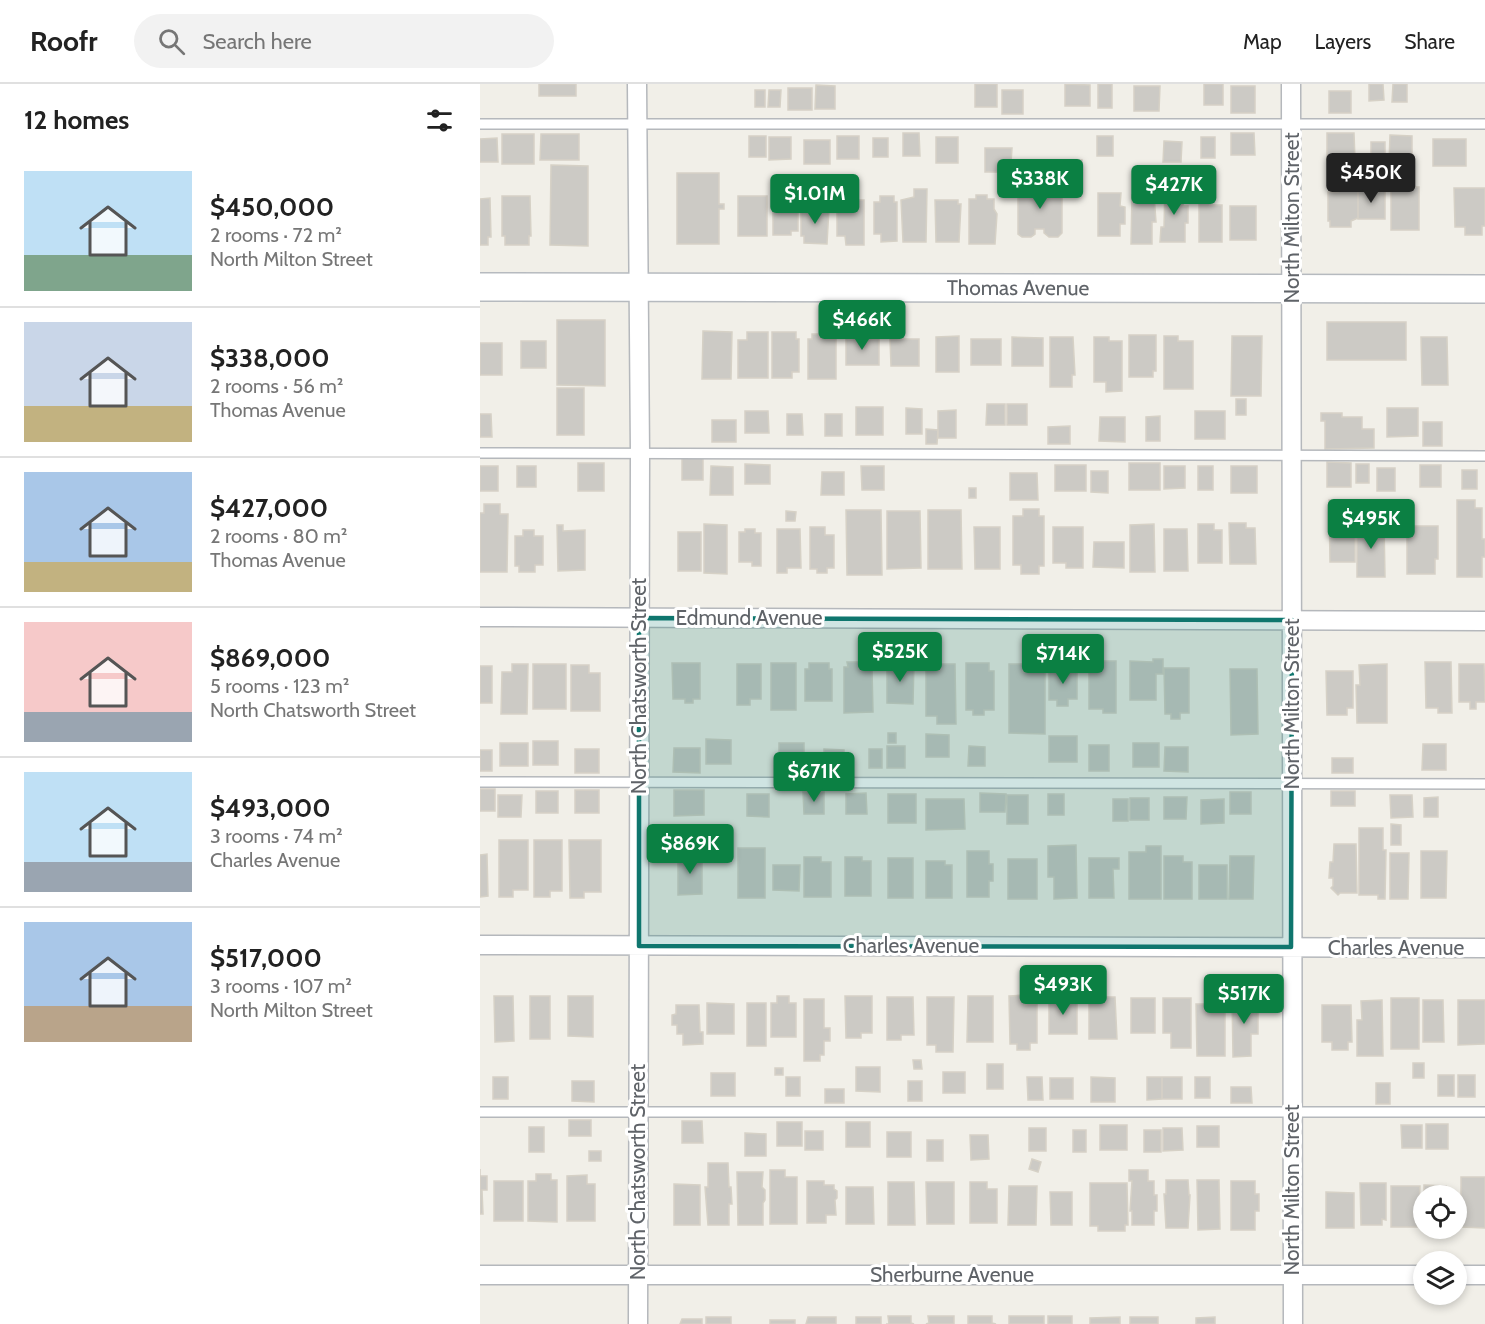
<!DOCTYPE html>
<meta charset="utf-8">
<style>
:root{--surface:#fff;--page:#f2f2f2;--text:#222;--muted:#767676;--line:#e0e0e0;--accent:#0b8043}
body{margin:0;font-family:Cabin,sans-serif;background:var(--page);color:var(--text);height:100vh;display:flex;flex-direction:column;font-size:22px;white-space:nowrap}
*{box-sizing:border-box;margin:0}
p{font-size:20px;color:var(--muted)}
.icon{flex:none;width:33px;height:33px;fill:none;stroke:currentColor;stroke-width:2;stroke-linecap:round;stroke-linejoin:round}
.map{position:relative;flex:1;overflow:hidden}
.drawer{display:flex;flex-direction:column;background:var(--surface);width:480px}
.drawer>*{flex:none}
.fabs{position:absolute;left:933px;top:1101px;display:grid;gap:12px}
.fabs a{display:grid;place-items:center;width:54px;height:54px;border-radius:50%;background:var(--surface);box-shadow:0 3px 9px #0003;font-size:30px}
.price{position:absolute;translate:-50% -51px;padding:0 14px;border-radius:6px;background:var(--accent);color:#fff;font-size:20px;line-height:39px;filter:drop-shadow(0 2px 3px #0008)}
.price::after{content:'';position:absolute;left:50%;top:36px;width:18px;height:14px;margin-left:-9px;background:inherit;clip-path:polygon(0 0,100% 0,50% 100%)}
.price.on{background:#222;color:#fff}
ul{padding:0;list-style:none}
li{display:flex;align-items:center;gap:18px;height:150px;padding:0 24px}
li+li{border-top:2px solid var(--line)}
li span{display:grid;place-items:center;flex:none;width:168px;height:120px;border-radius:0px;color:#555}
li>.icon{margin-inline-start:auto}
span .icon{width:72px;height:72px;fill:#fffc;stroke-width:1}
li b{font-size:26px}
h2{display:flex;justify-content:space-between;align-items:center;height:72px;padding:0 24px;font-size:26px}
header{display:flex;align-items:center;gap:36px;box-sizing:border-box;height:84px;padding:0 30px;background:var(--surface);border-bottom:2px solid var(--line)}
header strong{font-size:28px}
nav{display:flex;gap:33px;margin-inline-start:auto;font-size:21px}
.search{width:420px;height:54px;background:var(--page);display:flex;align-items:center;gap:15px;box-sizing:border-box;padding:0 21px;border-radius:33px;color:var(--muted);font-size:22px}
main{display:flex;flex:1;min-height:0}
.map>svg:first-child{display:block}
.building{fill:#cccac5;stroke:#d6d1c6;stroke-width:1.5}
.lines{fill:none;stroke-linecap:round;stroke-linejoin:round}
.lane-casing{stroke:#b5b8bc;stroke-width:12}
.street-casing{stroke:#b5b8bc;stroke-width:21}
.secondary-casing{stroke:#b6babf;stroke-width:30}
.lane{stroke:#fff;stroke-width:9}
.street{stroke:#fff;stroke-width:18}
.secondary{stroke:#fff;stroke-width:27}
.marked{fill:#0f766e;fill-opacity:0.2;stroke:#0f766e;stroke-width:4.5;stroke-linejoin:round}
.labels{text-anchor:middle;stroke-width:6;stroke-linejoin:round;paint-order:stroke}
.street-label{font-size:21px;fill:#5f6368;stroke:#fff}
</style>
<header>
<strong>Roofr</strong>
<div class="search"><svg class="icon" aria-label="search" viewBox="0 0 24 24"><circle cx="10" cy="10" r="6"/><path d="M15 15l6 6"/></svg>Search here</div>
<nav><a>Map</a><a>Layers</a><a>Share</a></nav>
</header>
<main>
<section class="drawer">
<h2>12 homes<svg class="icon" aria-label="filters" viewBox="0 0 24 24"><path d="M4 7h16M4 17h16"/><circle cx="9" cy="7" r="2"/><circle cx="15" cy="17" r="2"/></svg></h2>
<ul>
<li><span style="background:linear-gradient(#bfe0f5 70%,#7fa58c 0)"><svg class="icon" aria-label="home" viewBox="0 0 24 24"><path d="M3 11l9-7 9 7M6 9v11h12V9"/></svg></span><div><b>$450,000</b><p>2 rooms · 72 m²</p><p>North Milton Street</p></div></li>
<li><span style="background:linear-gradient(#c9d6e8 70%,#c2b280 0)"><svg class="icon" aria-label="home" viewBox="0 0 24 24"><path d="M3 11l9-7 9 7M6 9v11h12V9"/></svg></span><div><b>$338,000</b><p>2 rooms · 56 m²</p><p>Thomas Avenue</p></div></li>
<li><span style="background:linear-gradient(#a9c7e8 75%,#c2b280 0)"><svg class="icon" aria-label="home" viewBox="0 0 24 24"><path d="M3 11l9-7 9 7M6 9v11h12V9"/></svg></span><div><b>$427,000</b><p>2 rooms · 80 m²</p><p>Thomas Avenue</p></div></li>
<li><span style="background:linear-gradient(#f6c9c9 75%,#9aa5b1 0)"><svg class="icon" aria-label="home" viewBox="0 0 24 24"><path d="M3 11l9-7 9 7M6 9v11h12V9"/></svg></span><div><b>$869,000</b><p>5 rooms · 123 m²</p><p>North Chatsworth Street</p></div></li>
<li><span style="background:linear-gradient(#bfe0f5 75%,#9aa5b1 0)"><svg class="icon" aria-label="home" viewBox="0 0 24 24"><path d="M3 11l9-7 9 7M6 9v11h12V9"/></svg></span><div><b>$493,000</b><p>3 rooms · 74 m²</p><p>Charles Avenue</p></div></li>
<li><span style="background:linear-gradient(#a9c7e8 70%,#b9a48a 0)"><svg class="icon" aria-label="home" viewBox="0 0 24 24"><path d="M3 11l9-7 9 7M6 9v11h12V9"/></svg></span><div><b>$517,000</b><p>3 rooms · 107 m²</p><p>North Milton Street</p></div></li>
</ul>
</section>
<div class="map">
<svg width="1005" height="1240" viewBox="0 0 1005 1240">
<rect width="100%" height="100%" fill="#f1efe8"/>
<path class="building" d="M59,0H96V12H59Z
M495,0H517V23H495Z
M585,0L610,1V22H585Z
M618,0H632V24H618Z
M724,0H743V21H724Z
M889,0H903L904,16L889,17Z
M913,0H927V18H912Z
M336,1L355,2V25H335Z
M654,2H680L679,27H654Z
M751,2H775V29H751Z
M308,4H332V26H308Z
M275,6H285V23H275Z
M289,6H301L300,23H288Z
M522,6H543V30H522Z
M849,7H871V29H849Z
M423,49H439L440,72H423Z
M751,49H774L775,71H751Z
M847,49H874L875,76H847Z
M22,50H54V80H22Z
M61,50H99V76H60Z
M910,51L932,52V79H909Z
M269,52H286V73H269Z
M357,52H379V75H357Z
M617,52H633V72H617Z
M289,53H311V75L289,76Z
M456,53H478V79H456Z
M721,53H735V74H721Z
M17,54L18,78H0V55Z
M393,54H408V73H393Z
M953,55H986V82H953Z
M324,56H350V80H324Z
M684,57L702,58L701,78H683Z
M891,58H905V80H891Z
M505,64H532L530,94H519V88H505Z
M583,76H602V88H583Z
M71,81L108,82V162L70,161Z
M197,89H239V120H244V125H239V160H197Z
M685,100H694V108H704L703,122H708V139H705V158H680L681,143H684Z
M538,102H582V149L578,153H569L564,149V145H555V150L551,153H542L538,150Z
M858,103H873V106H878V134L871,137V143H850V137H848V108H858Z
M911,103H939V146H911Z
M974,104H1005V142H1002V151H985V143H975Z
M434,105H447L446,158H423L421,116L434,113Z
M878,106H905V135H878Z
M293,107H318V147H311V151H293Z
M618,109H641L640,122L645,123V140H640V152H618Z
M496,111H507V115H514V125L517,130L515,160H489V115H496Z
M652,111H674L676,138H672V160H651Z
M22,112H50L51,152H49V161H25V152H22Z
M258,112H287V152H258Z
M400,112H414V118H417V157L401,158V150H394V118H400Z
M10,114L11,153H8V161H0V115Z
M719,115H730V121H742V158H719Z
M357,116H384V161H366L365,152H357Z
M455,116H478V120H481L479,158H456Z
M750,122H776V156H750Z
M321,124H349L347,160L324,159V152H321Z
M77,236H125V302L77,301Z
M847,238H926V276H847Z
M223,247L252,248L251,295H222Z
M267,248H288V294H258V256H267Z
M292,248H316V255H319V288H312V294H292Z
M382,249V255H399V281H366V255H372V250Z
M332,250H347V255H356V295H328V255H332Z
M649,251H676V287H673V293H649Z
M479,252V288H456V253Z
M684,252H698V257H713V305H684Z
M752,252H782L781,312H751Z
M532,253L563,254V282H532Z
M570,253H593L595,291H592V303H570Z
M614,253H629V257H642V307L626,308V298H614Z
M941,253H967L968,301H942Z
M410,255H439V282H411Z
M491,255H521V281H491Z
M41,257H66V284H41Z
M0,259H22V291H0Z
M77,304H104V351H77Z
M756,315H766V331H756Z
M507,320H525V341H506Z
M527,320H547V341H527Z
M376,323H403V351H376Z
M426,324L442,325V350H426Z
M907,324H938V352L907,353Z
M476,326V354H458V327Z
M265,327H288L289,349H265Z
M715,327H745V355H715Z
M841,329H862V333H882V345H894V364L845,365V337H841Z
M0,330H11L12,353H0Z
M307,330H322L323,351H307Z
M345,330H362V352H345Z
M680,332V357H666V333Z
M620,333H645V358L619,357Z
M232,336H256V358H232Z
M943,338H962V362H943Z
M590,342V360H568V343Z
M446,345L458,346L457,360H446Z
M202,374H223V396H202Z
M847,378L871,379V403H847Z
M98,379H124V407H98Z
M649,379H680V406H649Z
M265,380L290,381V400H265Z
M876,380H889V399H876Z
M575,381H606V407H575Z
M940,381H961V403H940Z
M0,382H18V407H0Z
M37,382H56V403H37Z
M231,382L253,383V411H230Z
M381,382H404V406H382Z
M684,382H705V404L684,405Z
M718,382H733V406H718Z
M751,382H777V409H751Z
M897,384H915V407H897Z
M982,386H997V405H982Z
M611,387H628V409L611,408Z
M342,388H364V411H341Z
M530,389H557L558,416H530Z
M489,404H496V414H489Z
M849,416H875V478H850Z
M977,416H995V424H1002V455H1005V473H1002V493H977Z
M4,420H20V430H28L27,488H0V429H4Z
M543,425H559V432H564V482H559V490H541V481H533V432H543Z
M366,426H401L402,491H367Z
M448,426H481L482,485H448Z
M306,427L316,428L315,437H306Z
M407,427H440L441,484L407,485Z
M877,438H904L905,493H877Z
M749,439H766V444H775L776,480H750Z
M224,440L247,441V490L224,489Z
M674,440L675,488H650V441Z
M718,440H734V446H742V479H718Z
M77,441H83V447L105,446V486L78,487Z
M927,442H958V475H955V490H927Z
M330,443H345V451H354V484H347V489H337V485H330Z
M494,443H520V485H495Z
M573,443H603V484H586V479H573Z
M265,445H275V449H281V482H272V478H259V448H265Z
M297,445H320L321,484H307V489H297Z
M684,445H707L708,487H684Z
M43,446H54V452H63V481H55V488H39V482H35V452H43Z
M198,448H221V487H198Z
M614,458H644V484L613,483Z
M673,575H683V590H676V616H650V577L673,578Z
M609,577H636V629H623V625H609Z
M367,578H389V585H392L393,628L364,629V583H368Z
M407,578H434L433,620L407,619Z
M945,578H971L972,629H958V624H946Z
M192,579H220V615H213V619H205V615H193Z
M291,579H316V626H291Z
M329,579H349V585H352V617H325V585H329Z
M486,579H509V587H514V626H504V631H493V626H486Z
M32,580H48L47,630H21L22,588H32Z
M53,580H86V625H53Z
M257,580H281V615H270V621H257Z
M446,580H475L476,640H457V632H446Z
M529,580H543V588H550V580H565V650L529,649Z
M907,580V639H877L876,601H880L879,581Z
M979,580H1004L1005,618H996V625H990V618H979Z
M91,581H109V589H120V627H91Z
M0,582H12V619H0Z
M572,582H593V588H597V615H588V622H577V616H569V588H572Z
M684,584H709V629H700V635H691V630H685Z
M750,585H777L778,650L751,651Z
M846,587H873V624H867V631H847Z
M408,649H416V659H408Z
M446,650L469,651V673H446Z
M569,652H597V678H569Z
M226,655L251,656V680H226Z
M53,657H78V681H53Z
M20,659H48V682H20Z
M299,659H324V685H299Z
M653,659H679V683H653Z
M943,660H966V686H942Z
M609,661H629V687H609Z
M407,662H425V684H407Z
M489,662L505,663V682H488Z
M685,663H708V688L684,687Z
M194,664H220V689L193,688Z
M95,665H119V689H95Z
M344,665L364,666V693L344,692Z
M389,665H402V684H389Z
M0,666H12V687H0Z
M852,674H873V689H852Z
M0,705H15V727H0Z
M95,706H119V729H95Z
M194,706H224V731L194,732Z
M56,707H78V729H56Z
M851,707H875V722H851Z
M323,708H344V730H324Z
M750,708H771V730H750Z
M386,709L387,730H366V710Z
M500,709L526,710L525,728H500Z
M267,710H289V733L267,732Z
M408,710H436V739H408Z
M568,710H584V731H568Z
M18,711H42L41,733H18Z
M527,711H548V740H527Z
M910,711H932L933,733L911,734Z
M684,713H707L706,735H684Z
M958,713V733H944V714Z
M650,714H669V736H650Z
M446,715H484L485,745L446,746Z
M633,715H648V737H633Z
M744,715V739L721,740V716Z
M911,740L921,741V761H911Z
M879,744H903V766H906L905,815H898V811H879Z
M19,756H48V806H33V813H19Z
M54,756H82V807H70V813H54Z
M89,756H121V808H104V814H90Z
M854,760H876L877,809H860L858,811L851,804L853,802V794H849L850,778H853Z
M596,761L597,814L574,815V793H568V762Z
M666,762H681V815H649V768H666Z
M258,764H285V814H258Z
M487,767H509V780H513V797H509V813H487Z
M941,767H967L966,814H941Z
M910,769H929L928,815H910Z
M7,770L8,812L0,813V771Z
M198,772H222V810L198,811Z
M684,772H703V778H712V815H684Z
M750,772H774L773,815H749Z
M324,773H341V778H351V813H324Z
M365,773H382V777H391V812H365Z
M408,774H433V814H408Z
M609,774H639V785H633L634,814H609Z
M528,775H557V815H528Z
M446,777H465V781H472V814H446Z
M293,781H320L319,807L293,806Z
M719,781H747V815H719Z
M545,911V921L557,920V959H550V966H537V960H530L529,912Z
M14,912H33L34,957L15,958Z
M50,912H70V955H50Z
M88,912H113V953L88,952Z
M297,912H309V919H316V953H291V919H297Z
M365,912H392V949H381V954H366Z
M488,912H513V958H487Z
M407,913H433L434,951H421V956H407Z
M447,913H474L473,968H456V961H447Z
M569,913H597V950H569Z
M611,913H635L637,955H609V919H611Z
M752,913H773V920H778V950H771V972L753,973Z
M651,914H675V949H651Z
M683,914H711V964H691V949H683Z
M911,914H939V965H911Z
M324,915H344V944H350V957H344V971H340V977H324Z
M902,916L903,972H877V936H882L881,917Z
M943,916H963L964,958H943Z
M978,916H1005V960L978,961Z
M227,919L254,920V950H227Z
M267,919H286V962H267Z
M716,920H745V972H717Z
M196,921H219L220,948H223V960L203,961V950H197V941H192V931L196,930Z
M842,921H871L872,958H868V966H852V958H842Z
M433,976H441L442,985H434Z
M933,979H944V994H933Z
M507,980H523V1005H507Z
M376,983H400V1008L376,1007Z
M295,984H303V991H295Z
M463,988H485V1009H463Z
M231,989H255V1012H231Z
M958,991H974V1012H958Z
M978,991H995V1013H978Z
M13,993H28V1015H13Z
M306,993H320V1012H306Z
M547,993H562L563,1016H548Z
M611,993L635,994V1018H611Z
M667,993H682V1015L667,1016Z
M682,993H702V1015H682Z
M715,993H730V1014H715Z
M570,994H593V1015H570Z
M92,997H114V1018L92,1017Z
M428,997H442V1017H428Z
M896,999H910V1020H896Z
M751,1003H771L772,1019H751Z
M345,1005H364V1019H345Z
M89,1036H111V1052H89Z
M202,1037H222L223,1059H202Z
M297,1038H322V1062H297Z
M366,1038H390V1063H366Z
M946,1040H968V1065H946Z
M620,1041H647V1066H620Z
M921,1041H942V1064H922Z
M717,1042H739V1063H717Z
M49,1043H64V1068H49Z
M549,1044H566V1067H549Z
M683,1044H702L703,1066L683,1067Z
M593,1046H606V1068H593Z
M664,1046H681V1068H664Z
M325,1047H343V1066H325Z
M407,1048H431V1073H407Z
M265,1049L286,1050V1072H265Z
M490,1051H508L509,1075L491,1076Z
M447,1056H463V1077H447Z
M109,1067H121V1077H109Z
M552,1075L561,1078L558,1088L549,1085Z
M228,1079H248L249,1103H251L252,1120H249V1141H228L225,1103H228Z
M0,1085V1092H7V1106H2L3,1130H0Z
M290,1086H305V1093H317V1140H290Z
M649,1086H668V1097H674V1111H677V1127H674V1141H652V1127H650L652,1097H649Z
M257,1088H283L282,1103L285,1106V1116L283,1119V1141H258Z
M56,1090H71V1096H77V1138L48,1137V1097H56Z
M107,1091V1100H115V1137H87V1092Z
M981,1093H1005V1144L981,1143Z
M686,1096H708L709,1111H710L708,1144H686L684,1110H686Z
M717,1096H739L740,1145L718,1146Z
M14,1097H43V1137H14Z
M327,1097H344V1101H354V1105L357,1107V1114L355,1116L356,1131H346V1139H327Z
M751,1097H775V1110H779V1127H775V1146H751Z
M408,1098H434L435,1141H408Z
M446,1098H474V1140H447Z
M490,1098H507V1105H517V1139H490Z
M610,1099H647L648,1141H645V1147H618V1142H610Z
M880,1099H906V1136L902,1135V1141H881Z
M194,1100L220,1101V1141H194Z
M944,1101L966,1102V1105H971V1112H944Z
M529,1102H557L556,1141H528Z
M911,1102H940L938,1143H911Z
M366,1103H393L394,1140H366Z
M570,1108H592V1141H571Z
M846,1108L874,1109V1144H846Z
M408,1232H431V1239L434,1240H406H409Z
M448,1232H474V1240H446L449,1239Z
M488,1232H512V1239L516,1240H488Z
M529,1232H564V1240H529Z
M568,1232H592V1240H568Z
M226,1233H251V1240H226Z
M328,1233H356V1240H326Z
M376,1233H401V1240H376Z
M640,1233V1240H610V1234Z
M650,1233H678V1240H650Z
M735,1233V1240H716V1234Z
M202,1235H222V1240H200Z
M290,1236H315V1240H290Z"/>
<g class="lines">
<defs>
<path id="lane" d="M0,40H1005
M0,369L1005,372
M0,698L1005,700
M0,1028H1005"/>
<path id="street" d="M157,0L160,370L158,1240
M811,0L813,1240
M0,533L1005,537
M0,861L1005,864
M0,1191H944
M976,1191H1005"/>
<g id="secondary">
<path id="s1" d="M0,203L1005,205"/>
</g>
</defs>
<use href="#lane" class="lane-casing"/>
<use href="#street" class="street-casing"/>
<use href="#secondary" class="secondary-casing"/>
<use href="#lane" class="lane"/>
<use href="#street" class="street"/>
<use href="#secondary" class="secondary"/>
</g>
<path class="marked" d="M159,534L812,536L811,863L159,862Z"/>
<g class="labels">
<g class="street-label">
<text transform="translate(812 134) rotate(-90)" y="7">North Milton Street</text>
<text dy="7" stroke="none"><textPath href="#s1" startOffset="538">Thomas Avenue</textPath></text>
<text x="269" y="541">Edmund Avenue</text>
<text transform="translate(159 602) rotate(-90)" y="7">North Chatsworth Street</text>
<text transform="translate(812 620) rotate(-90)" y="7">North Milton Street</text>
<text x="431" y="869">Charles Avenue</text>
<text x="916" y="871">Charles Avenue</text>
<text transform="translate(158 1088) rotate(-90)" y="7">North Chatsworth Street</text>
<text transform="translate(812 1106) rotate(-90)" y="7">North Milton Street</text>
<text x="472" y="1198">Sherburne Avenue</text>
</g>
</g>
</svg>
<div class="fabs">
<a><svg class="icon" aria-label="locate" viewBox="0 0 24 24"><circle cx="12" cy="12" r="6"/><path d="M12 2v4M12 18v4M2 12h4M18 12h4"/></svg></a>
<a><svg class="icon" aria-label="layers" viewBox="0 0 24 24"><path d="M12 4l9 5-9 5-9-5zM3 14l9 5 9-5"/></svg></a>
</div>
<b class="price on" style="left:891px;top:120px">$450K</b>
<b class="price" style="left:560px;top:126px">$338K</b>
<b class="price" style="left:694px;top:132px">$427K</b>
<b class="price" style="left:335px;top:141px">$1.01M</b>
<b class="price" style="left:382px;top:267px">$466K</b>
<b class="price" style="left:891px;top:466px">$495K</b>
<b class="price" style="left:420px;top:599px">$525K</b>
<b class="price" style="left:583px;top:601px">$714K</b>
<b class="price" style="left:334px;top:719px">$671K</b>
<b class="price" style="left:210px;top:791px">$869K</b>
<b class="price" style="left:583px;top:932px">$493K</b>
<b class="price" style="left:764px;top:941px">$517K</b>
</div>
</main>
